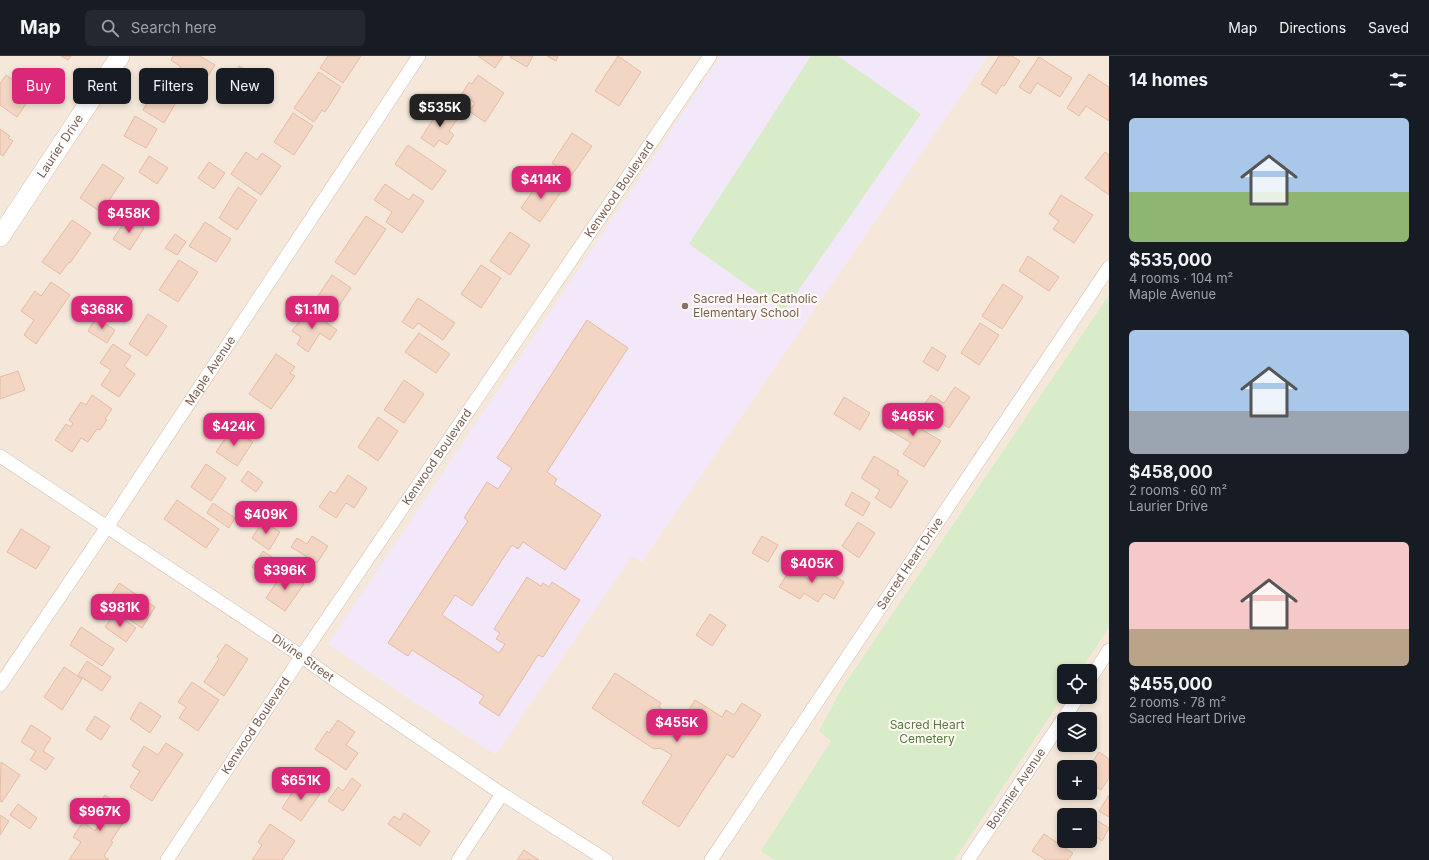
<!DOCTYPE html>
<meta charset="utf-8">
<style>
:root{--surface:#171b24;--page:#242831;--text:#f1f3f6;--muted:#9ea1a6;--line:#363941;--accent:#db2777}
body{margin:0;font-family:Inter,sans-serif;background:var(--page);color:var(--text);height:100vh;display:flex;flex-direction:column;font-size:15px;white-space:nowrap}
*{box-sizing:border-box;margin:0}
p{font-size:13px;color:var(--muted)}
.icon{flex:none;width:22px;height:22px;fill:none;stroke:currentColor;stroke-width:2;stroke-linecap:round;stroke-linejoin:round}
.map{position:relative;flex:1;overflow:hidden}
.drawer{display:flex;flex-direction:column;background:var(--surface);width:320px}
.drawer>*{flex:none}
.guide{position:absolute;left:12px;top:12px;width:380px;height:36px;display:flex;gap:8px}
.controls{position:absolute;left:1057px;top:608px;display:grid;gap:8px}
.controls a{display:grid;place-items:center;width:40px;height:40px;border-radius:6px;background:var(--surface);box-shadow:0 2px 6px #0003;font-size:20px}
.price{position:absolute;translate:-50% -34px;padding:0 9px;border-radius:8px;background:var(--accent);color:#fff;font-size:13px;line-height:26px;filter:drop-shadow(0 1px 2px #0008)}
.price::after{content:'';position:absolute;left:50%;top:24px;width:12px;height:9px;margin-left:-6px;background:inherit;clip-path:polygon(0 0,100% 0,50% 100%)}
.price.active{background:#222;color:#fff}
ul{padding:0;list-style:none}
li{display:grid;align-content:center;gap:8px;height:212px;padding:0 20px}
li span{display:grid;place-items:center;height:124px;border-radius:6px;color:#555}
li>.icon{margin-inline-start:auto}
span .icon{width:72px;height:72px;fill:#fffc;stroke-width:1}
li b{font-size:17px}
h2{display:flex;justify-content:space-between;align-items:center;height:48px;padding:0 20px;font-size:17px}
.tag{padding:0 14px;border-radius:6px;background:var(--surface);box-shadow:0 2px 6px #0003;font-size:14px;line-height:36px}
.tag.active{background:var(--accent);color:#fff}
header{display:flex;align-items:center;gap:24px;box-sizing:border-box;height:56px;padding:0 20px;background:var(--surface);border-bottom:1px solid var(--line)}
header strong{font-size:19px}
nav{display:flex;gap:22px;margin-inline-start:auto;font-size:14px}
.search{width:280px;height:36px;background:var(--page);display:flex;align-items:center;gap:10px;box-sizing:border-box;padding:0 14px;border-radius:6px;color:var(--muted);font-size:15px}
main{display:flex;flex:1;min-height:0}
.map>svg:first-child{display:block}
.residential{fill:#f5e8da;fill-rule:evenodd}
.education{fill:#f3e8fa}
.green{fill:#d8ecc9}
.building{fill:#f3d5c3;stroke:#e6bba3}
.lines{fill:none;stroke-linecap:round;stroke-linejoin:round}
.street-casing{stroke:#d1beb0;stroke-width:14}
.secondary-casing{stroke:#d6c0b0;stroke-width:20}
.street{stroke:#fff;stroke-width:13}
.secondary{stroke:#fff;stroke-width:19}
.education-dot{fill:#8d6e63;stroke:#fffaf3;stroke-width:1.5}
.labels{text-anchor:middle;stroke-width:4;stroke-linejoin:round;paint-order:stroke}
.street-label{font-size:12px;fill:#7a5c4d;stroke:#fffaf3}
.education-label{font-size:12px;fill:#785e54;stroke:#fffaf3;text-anchor:start}
.park-label{font-size:12px;fill:#537a41;stroke:#fffaf3}
</style>
<header>
<strong>Map</strong>
<div class="search"><svg class="icon" aria-label="search" viewBox="0 0 24 24"><circle cx="10" cy="10" r="6"/><path d="M15 15l6 6"/></svg>Search here</div>
<nav><a>Map</a><a>Directions</a><a>Saved</a></nav>
</header>
<main>
<div class="map">
<svg width="1109" height="804" viewBox="0 0 1109 804">
<rect width="100%" height="100%" fill="#fdf6ec"/>
<path class="residential" d="M0,0H1109V804H0ZM1064,615H1090V641H1064ZM1064,663H1090V689H1064ZM1064,711H1090V737H1064ZM1064,759H1090V785H1064Z"/>
<path class="education" d="M721,0H988L642,506L632,500L499,694L495,698L412,645L328,588Z"/>
<path class="green" d="M811,0H838L921,58L784,255L689,188Z
M1109,239V571L1080,615H1064V639L954,804H774L761,795L831,685L819,675L842,632Z"/>
<path class="building" d="M61,0H71L68,4Z
M173,0H200L215,9L197,37L174,22L173,19L176,13H180L181,11L171,4Z
M328,0H361L343,27L320,12Z
M478,0H503L495,12Z
M511,0H533L527,11L510,1Z
M547,0H558L556,5Z
M618,0L641,16L619,50L595,35Z
M999,0H1012L1020,5L1004,30L1002,29L996,38L981,28Z
M1039,1L1072,22L1060,41L1037,27L1030,38L1019,31Z
M239,10L255,19L244,39L228,30Z
M319,16L341,31L325,56L322,54L314,66L294,52Z
M21,18L47,36L38,48L30,42L17,61L0,49V28L6,19L16,26Z
M1089,18L1109,31V65L1086,50L1079,60L1067,52Z
M478,19L504,37L485,66L469,55L475,47L462,38L469,26L472,28Z
M153,37L164,44L168,37L178,43L164,67L143,54Z
M441,51L458,62L449,75L454,79L447,89L439,84L434,91L421,82Z
M293,57L313,70L294,99L274,86Z
M135,60L157,73L146,92L124,80Z
M0,73L10,80L8,82L13,85L3,100L0,98Z
M572,77L592,90L571,120L552,107Z
M408,89L446,115L432,134L395,108Z
M246,96L257,104L262,97L281,110L261,139L231,118Z
M1105,96L1109,99V139L1085,122Z
M149,100L168,112L157,128L139,116Z
M209,106L225,117L214,133L198,122Z
M103,108L124,122L101,156L80,142Z
M541,123L561,136L540,166L521,152Z
M385,128L409,144L413,138L424,145L402,177L386,166L392,156L374,144Z
M238,131L257,144L237,174L219,162Z
M1061,139L1093,159L1074,187L1053,173L1059,165L1049,158Z
M366,160L386,173L355,219L335,206Z
M128,161L144,172L130,194L113,183Z
M72,164L91,177L70,207L69,206L60,218L42,206Z
M205,166L231,183L216,206L189,190Z
M510,176L530,189L510,219L490,205Z
M175,178L186,186L177,199L165,192Z
M1028,200L1059,221L1049,235L1019,215Z
M179,204L198,216L178,246L159,234Z
M481,209L501,222L481,252L461,238Z
M332,219L351,232L329,265L310,252Z
M51,226L70,239L36,288L24,279L34,264L21,255L35,235L41,240Z
M1003,228L1023,241L1002,273L982,260Z
M418,242L455,267L443,284L418,267L413,273L402,266Z
M308,254L337,274L330,284L320,277L308,296L297,288L301,281L292,275Z
M148,258L167,270L147,300L129,288Z
M96,262L115,274L107,287L88,275Z
M587,264L628,292L547,416L557,423L554,428L601,459L565,514L523,486L518,493L512,489L472,550L455,539L442,559L499,597L505,588L496,583L500,577L494,573L527,521L541,530L543,527L549,531L552,526L580,544L543,601L538,599L499,660L479,647L484,640L412,594L408,600L388,587L468,465L464,462L487,426L498,433L512,412L497,402Z
M980,267L999,279L979,309L961,297Z
M419,277L450,298L436,317L405,296Z
M113,288L131,300L124,310L135,318L119,341L101,329L111,314L100,307Z
M932,291L946,300L938,315L923,306Z
M276,298L295,311L290,317L295,320L271,353L249,338Z
M18,315L25,334L0,343V321Z
M404,324L424,338L404,367L384,354Z
M955,331L970,341L949,372L921,353L931,339L944,347Z
M92,339L112,353L105,363L107,364L100,374L97,373L88,386L81,382L72,396L55,384L66,368L71,371L73,367L69,364L81,346L86,349Z
M844,341L870,357L860,374L834,358Z
M894,351L923,369L921,373L941,385L924,411L903,398L911,387L883,370Z
M378,361L398,375L378,405L358,391Z
M232,372L253,386L237,410L216,396Z
M874,400L899,415L897,418L908,425L891,452L875,442L880,434L861,422Z
M206,408L226,422L211,445L191,431Z
M248,415L263,426L256,436L241,425Z
M348,419L367,432L354,452L346,447L336,462L319,451L330,435L335,438Z
M852,436L870,447L863,460L845,449Z
M177,444L219,473L206,492L164,463Z
M213,447L235,462L229,472L207,457Z
M263,465L280,476L269,494L252,482Z
M858,466L875,477L859,502L842,490Z
M21,473L50,491L36,513L7,496Z
M312,480L328,490L317,507L291,491L297,482L307,488Z
M762,480L778,489L768,506L752,497Z
M263,495L278,505L267,522L252,511Z
M819,510L844,526L834,543L824,537L818,546L804,537L800,543L779,531L791,512L810,524Z
M284,515L304,528L285,555L266,542Z
M119,527L155,551L142,572L106,548Z
M115,557L136,572L126,586L105,571Z
M710,558L726,569L712,590L696,579Z
M81,571L114,593L102,610L70,589Z
M226,588L248,603L224,640L204,626L219,603L217,601Z
M87,605L111,621L102,635L78,619Z
M64,611L82,623L62,654L44,641Z
M615,617L661,647L659,651L686,669L692,661L686,658L695,644L722,661L726,654L734,659L742,647L761,659L733,702L727,698L679,771L642,747L672,699L660,692L654,693L592,652Z
M192,626L219,644L198,675L179,662L186,651L178,646Z
M140,646L161,660L150,677L130,663Z
M95,660L110,670L101,684L86,674Z
M338,664L355,676L346,689L358,697L346,714L315,693L327,675L329,677Z
M31,669L51,682L43,695L54,702L46,714L30,704L36,695L21,686Z
M166,687L183,698L152,745L130,731L140,715L132,710L144,690L158,699Z
M1099,696L1109,703V722L1101,734L1090,727V711H1089Z
M1,706L20,719L2,746L0,745Z
M352,722L361,729L343,755L328,745L338,731L343,735Z
M300,725L320,738L301,765L282,752Z
M105,739L130,756L111,785L113,786L104,800L109,804H69L81,786L73,781L83,766L95,775L102,764L92,758Z
M1109,739V761L1099,755Z
M18,748L37,762L30,773L10,759Z
M404,757L430,775L420,790L388,768L394,760L400,764Z
M0,759L9,765L0,779Z
M1096,764L1109,772L1102,785L1090,777V773Z
M270,768L295,785L282,804H252L262,789L258,786Z
M1044,778L1073,797L1068,804H1046L1032,795Z
M524,794L539,804H517Z"/>
<g class="lines">
<defs>
<g id="street">
<path id="s1" d="M0,400L288,591L333,623L502,738L606,804"/>
<path d="M1090,623L1109,594"/>
<path id="s2" d="M0,629L107,471L419,0"/>
<path id="s3" d="M167,804L301,601L710,0"/>
<path d="M458,804L502,738"/>
<path id="s4" d="M711,804L1109,211"/>
<path id="s5" d="M968,804L1078,641"/>
</g>
<g id="secondary">
<path id="s6" d="M0,181L120,0"/>
</g>
</defs>
<use href="#street" class="street-casing"/>
<use href="#secondary" class="secondary-casing"/>
<use href="#street" class="street"/>
<use href="#secondary" class="secondary"/>
</g>
<circle class="education-dot" cx="685" cy="250" r="4"/>
<g class="labels">
<g class="street-label">
<text dy="4" stroke="none"><textPath href="#s6" startOffset="109">Laurier Drive</textPath></text>
<text dy="4" stroke="none"><textPath href="#s3" startOffset="809">Kenwood Boulevard</textPath></text>
<text dy="4" stroke="none"><textPath href="#s2" startOffset="378">Maple Avenue</textPath></text>
<text dy="4" stroke="none"><textPath href="#s3" startOffset="485">Kenwood Boulevard</textPath></text>
<text dy="4" stroke="none"><textPath href="#s4" startOffset="357">Sacred Heart Drive</textPath></text>
<text dy="4" stroke="none"><textPath href="#s1" startOffset="364">Divine Street</textPath></text>
<text dy="4" stroke="none"><textPath href="#s3" startOffset="161">Kenwood Boulevard</textPath></text>
<text dy="4" stroke="none"><textPath href="#s5" startOffset="86">Boismier Avenue</textPath></text>
</g>
<g class="education-label">
<text x="693" y="247">Sacred Heart Catholic<tspan x="693" dy="14">Elementary School</tspan></text>
</g>
<g class="park-label">
<text x="927" y="673">Sacred Heart<tspan x="927" dy="14">Cemetery</tspan></text>
</g>
</g>
</svg>
<div class="controls">
<a><svg class="icon" aria-label="locate" viewBox="0 0 24 24"><circle cx="12" cy="12" r="6"/><path d="M12 2v4M12 18v4M2 12h4M18 12h4"/></svg></a>
<a><svg class="icon" aria-label="layers" viewBox="0 0 24 24"><path d="M12 4l9 5-9 5-9-5zM3 14l9 5 9-5"/></svg></a>
<a>+</a>
<a>−</a>
</div>
<b class="price active" style="left:440px;top:72px">$535K</b>
<b class="price" style="left:541px;top:144px">$414K</b>
<b class="price" style="left:129px;top:178px">$458K</b>
<b class="price" style="left:102px;top:274px">$368K</b>
<b class="price" style="left:312px;top:274px">$1.1M</b>
<b class="price" style="left:913px;top:381px">$465K</b>
<b class="price" style="left:234px;top:391px">$424K</b>
<b class="price" style="left:266px;top:479px">$409K</b>
<b class="price" style="left:812px;top:528px">$405K</b>
<b class="price" style="left:285px;top:535px">$396K</b>
<b class="price" style="left:120px;top:572px">$981K</b>
<b class="price" style="left:677px;top:687px">$455K</b>
<b class="price" style="left:301px;top:745px">$651K</b>
<b class="price" style="left:100px;top:776px">$967K</b>
<div class="guide">
<a class="tag active">Buy</a>
<a class="tag">Rent</a>
<a class="tag">Filters</a>
<a class="tag">New</a>
</div>
</div>
<section class="drawer">
<h2>14 homes<svg class="icon" aria-label="filters" viewBox="0 0 24 24"><path d="M4 7h16M4 17h16"/><circle cx="9" cy="7" r="2"/><circle cx="15" cy="17" r="2"/></svg></h2>
<ul>
<li><span style="background:linear-gradient(#a9c7e8 60%,#8fb573 0)"><svg class="icon" aria-label="home" viewBox="0 0 24 24"><path d="M3 11l9-7 9 7M6 9v11h12V9"/></svg></span><div><b>$535,000</b><p>4 rooms · 104 m²</p><p>Maple Avenue</p></div></li>
<li><span style="background:linear-gradient(#a9c7e8 65%,#9aa5b1 0)"><svg class="icon" aria-label="home" viewBox="0 0 24 24"><path d="M3 11l9-7 9 7M6 9v11h12V9"/></svg></span><div><b>$458,000</b><p>2 rooms · 60 m²</p><p>Laurier Drive</p></div></li>
<li><span style="background:linear-gradient(#f6c9c9 70%,#b9a48a 0)"><svg class="icon" aria-label="home" viewBox="0 0 24 24"><path d="M3 11l9-7 9 7M6 9v11h12V9"/></svg></span><div><b>$455,000</b><p>2 rooms · 78 m²</p><p>Sacred Heart Drive</p></div></li>
</ul>
</section>
</main>
